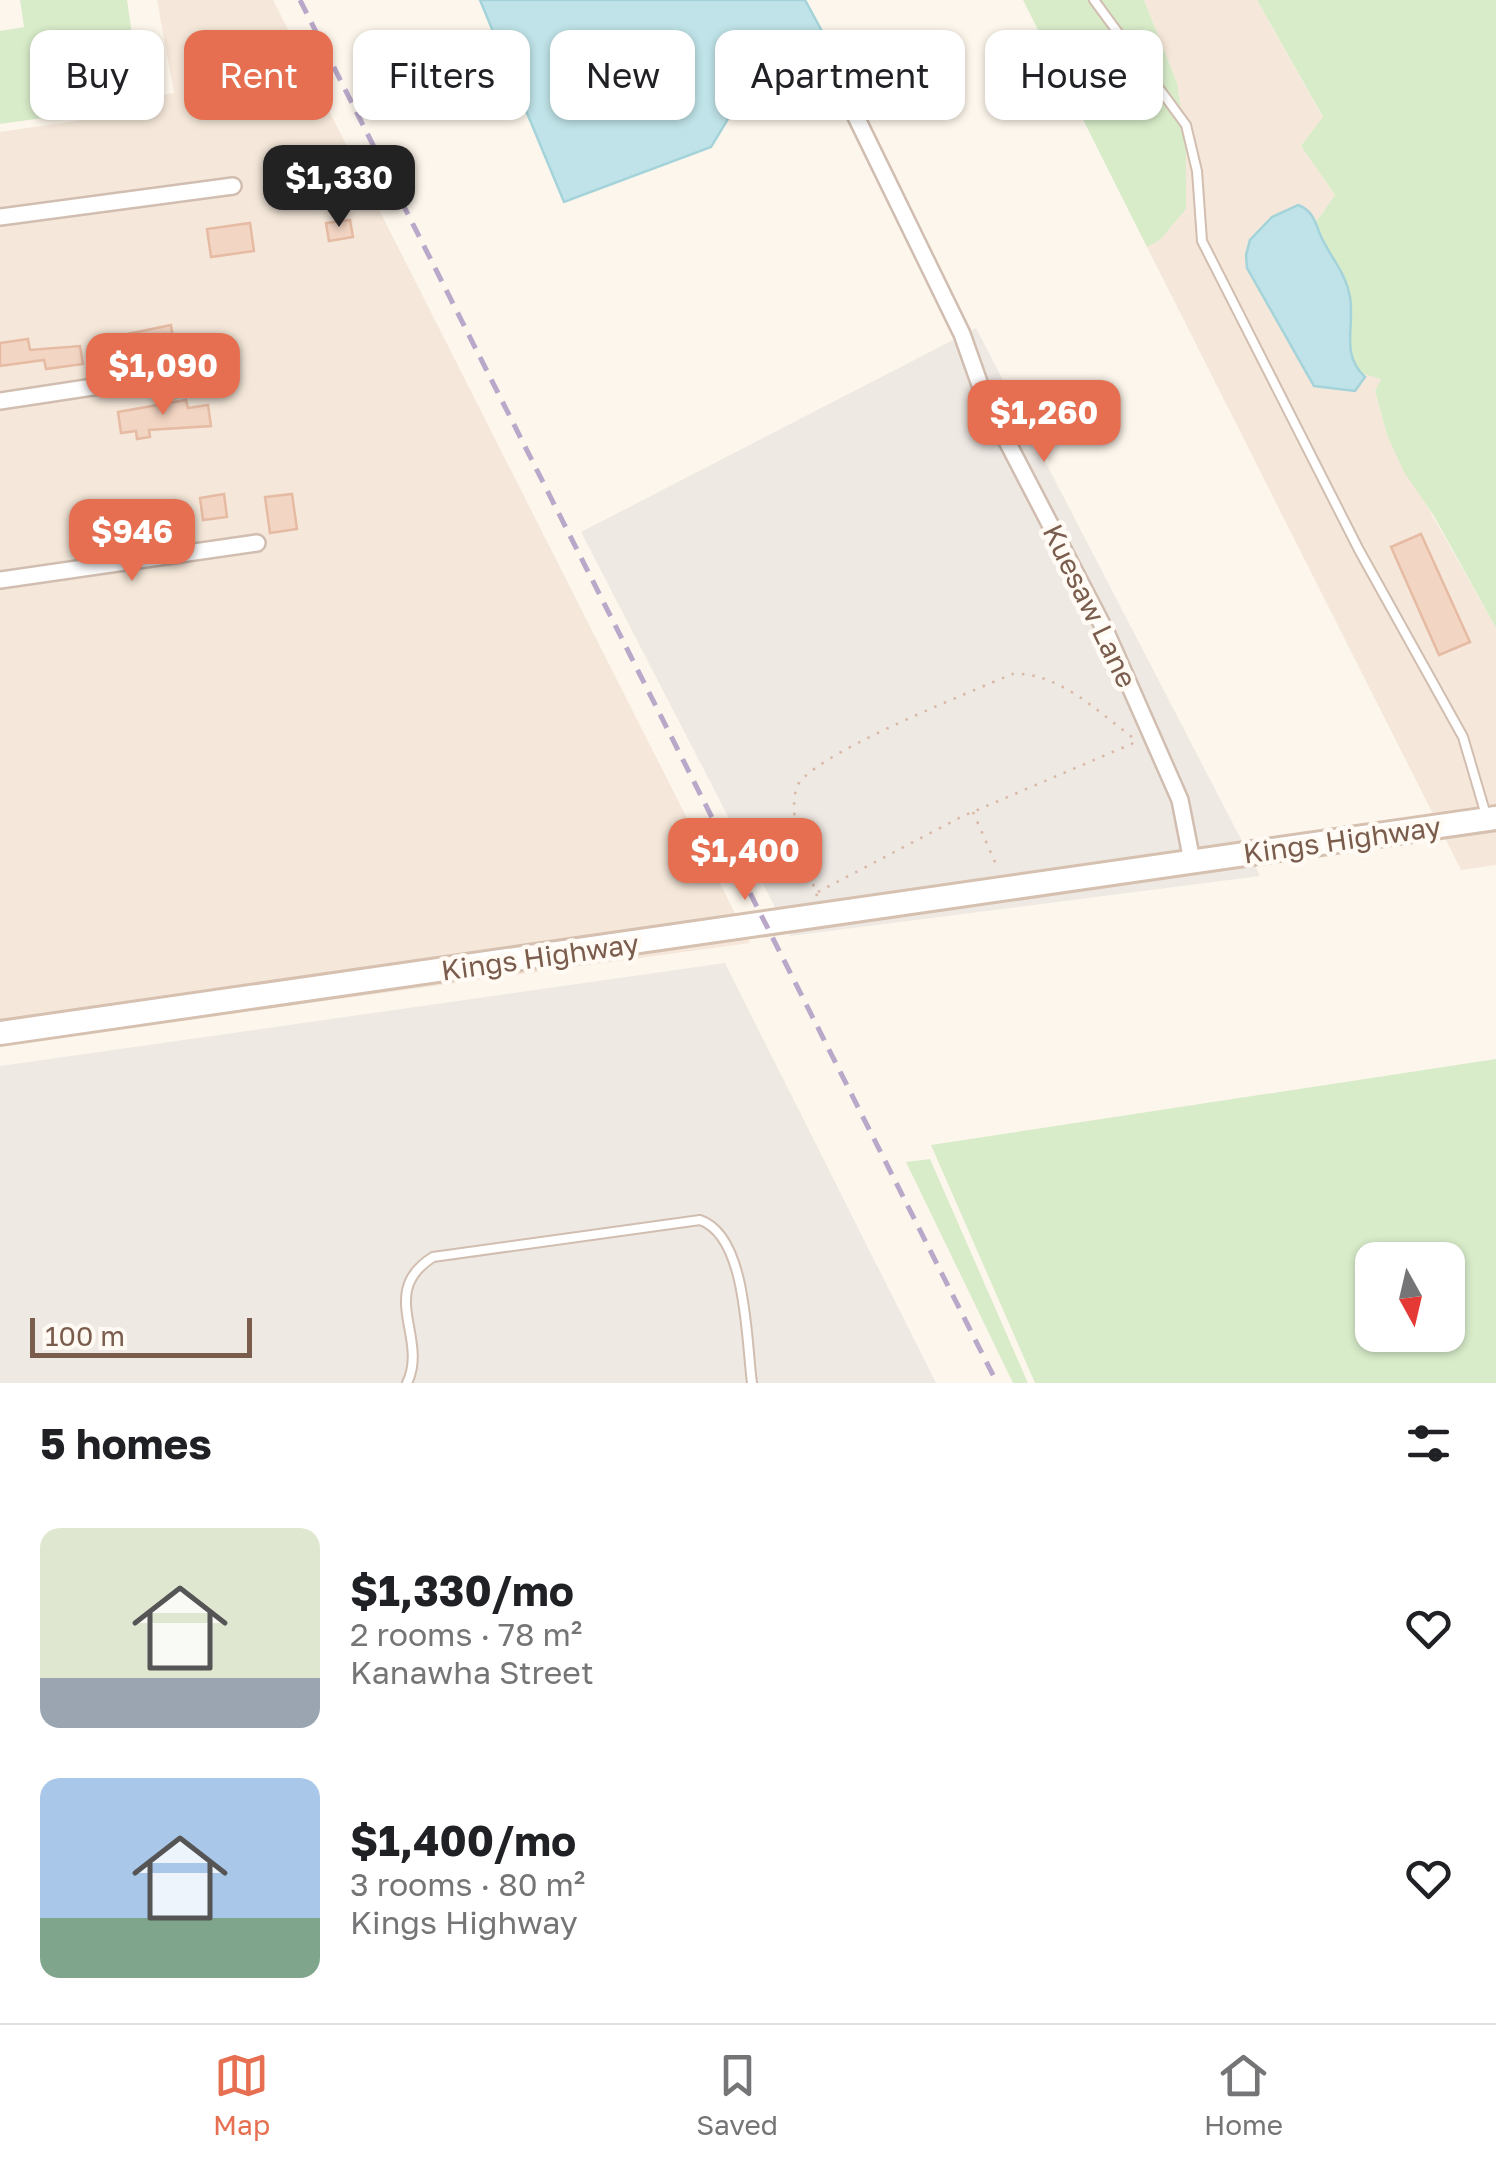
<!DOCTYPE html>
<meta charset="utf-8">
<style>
:root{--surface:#fff;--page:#f2f2f2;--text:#202124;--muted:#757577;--line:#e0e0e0;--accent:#e76f51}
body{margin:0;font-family:"Golos Text",sans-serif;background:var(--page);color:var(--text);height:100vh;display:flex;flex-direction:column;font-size:38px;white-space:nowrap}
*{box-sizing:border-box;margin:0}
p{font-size:32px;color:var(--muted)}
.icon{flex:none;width:55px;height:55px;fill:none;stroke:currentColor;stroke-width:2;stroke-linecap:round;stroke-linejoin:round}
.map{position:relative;height:1383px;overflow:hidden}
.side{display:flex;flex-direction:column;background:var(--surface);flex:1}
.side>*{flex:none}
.guide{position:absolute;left:30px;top:30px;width:1438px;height:90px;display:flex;gap:20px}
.needle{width:65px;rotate:172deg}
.fabs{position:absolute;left:1355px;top:1242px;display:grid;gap:20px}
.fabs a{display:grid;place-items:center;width:110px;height:110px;border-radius:20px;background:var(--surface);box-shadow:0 2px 8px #0004;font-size:50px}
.scale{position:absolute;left:30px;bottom:25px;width:222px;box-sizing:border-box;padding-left:10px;border:5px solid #7a5c4d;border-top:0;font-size:28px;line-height:35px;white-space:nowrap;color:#7a5c4d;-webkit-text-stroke:8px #fffaf3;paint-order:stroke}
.price{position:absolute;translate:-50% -85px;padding:0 22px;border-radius:20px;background:var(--accent);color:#fff;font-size:32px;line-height:65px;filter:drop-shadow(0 2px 5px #0008)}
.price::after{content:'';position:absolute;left:50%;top:60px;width:30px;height:22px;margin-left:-15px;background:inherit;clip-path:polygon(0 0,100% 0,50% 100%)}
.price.active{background:#222;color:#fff}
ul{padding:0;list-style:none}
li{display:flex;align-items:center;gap:30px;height:250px;padding:0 40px}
li span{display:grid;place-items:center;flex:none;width:280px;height:200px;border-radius:20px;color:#555}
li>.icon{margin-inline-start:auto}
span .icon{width:120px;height:120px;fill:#fffc;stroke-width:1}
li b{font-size:42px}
h2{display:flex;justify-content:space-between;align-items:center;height:120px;padding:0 40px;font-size:42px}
.chip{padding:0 35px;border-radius:20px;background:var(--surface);box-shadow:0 2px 8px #0004;font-size:35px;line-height:90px}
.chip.active{background:var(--accent);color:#fff}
.tab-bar{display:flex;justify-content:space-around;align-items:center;height:140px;border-top:2px solid var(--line);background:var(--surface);font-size:28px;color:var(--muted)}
.tab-bar a{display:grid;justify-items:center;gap:5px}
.tab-bar .active{color:var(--accent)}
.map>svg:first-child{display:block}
.residential{fill:#f5e8da}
.industrial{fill:#efe9e4}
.green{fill:#d8ecc9;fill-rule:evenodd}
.water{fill:#bfe3e8;stroke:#a5d3da;stroke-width:2.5}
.building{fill:#f3d5c3;stroke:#e6bba3;stroke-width:2.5}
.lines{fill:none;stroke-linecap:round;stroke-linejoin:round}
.lane-casing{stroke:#d1beb0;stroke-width:12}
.street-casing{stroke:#d1beb0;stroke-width:20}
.secondary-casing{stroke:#d6c0b0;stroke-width:28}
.path{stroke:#d9b8a5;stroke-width:2.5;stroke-dasharray:2.5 8;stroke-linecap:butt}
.lane{stroke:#fff;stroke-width:8}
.street{stroke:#fff;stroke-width:15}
.secondary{stroke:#fff;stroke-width:22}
.rail{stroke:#b9a8c9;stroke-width:5;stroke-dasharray:15 10;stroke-linecap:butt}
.labels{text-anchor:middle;stroke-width:9;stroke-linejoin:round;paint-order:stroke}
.street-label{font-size:28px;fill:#7a5c4d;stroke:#fffaf3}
</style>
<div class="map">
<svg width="1496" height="1383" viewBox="0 0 1496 1383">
<rect width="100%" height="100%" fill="#fdf6ec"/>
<path class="residential" d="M157,0H273L739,921L0,1025V589L265,550L262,534L0,572V409L194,379L191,363L0,392V226L242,193L239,177L0,208V132L143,111L147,97L174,93Z
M1144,0H1257L1323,118L1301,146L1335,195L1316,222L1307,208L1298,205L1272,217L1250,240L1247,268L1314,386L1355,391L1364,378L1360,373L1382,379L1375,392L1387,435L1496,628V809L1435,818L1147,247L1160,240L1177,83Z
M1496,827V865L1461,870L1443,834Z
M747,937L750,943L0,1045V1042Z"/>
<path class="industrial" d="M976,328L1244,845L1198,852L1187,796L1113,628L992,396L969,332Z
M955,339L978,402L1100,636L1173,802L1183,854L779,915L581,532Z
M1253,861L1260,876L790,936L787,931Z
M725,963L936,1383H0V1066Z"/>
<path class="green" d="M20,0H127L142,104L0,124V31L24,27Z
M1023,0H1144L1177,83L1186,145V209L1160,240L1147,247Z
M1257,0H1496V628L1434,516L1404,472L1387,435L1375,391L1381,379L1360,373L1351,361L1350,297L1316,222L1335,195L1301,146L1323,117Z
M1496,1059V1383H1035L931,1145ZM1372,1260H1448V1335H1372Z
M930,1159L1028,1383H1013L906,1162Z"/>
<path class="water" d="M480,0H805L824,35L812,54L772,63L734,109L711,147L564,202Z
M1298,205C1312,210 1315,221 1320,234C1329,256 1346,272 1350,297C1355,327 1340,354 1365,377L1355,391L1314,386L1247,268L1246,255L1250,240L1272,217Z"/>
<path class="building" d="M350,220L353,237L329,241L326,223Z
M250,223L254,251L211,257L207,229Z
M171,325L175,354L112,360L108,338Z
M28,339L30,350L80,346L83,364L46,369L44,360L0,366V343Z
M186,400L188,408L208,405L211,426L149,430L150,437L137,439L136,431L121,433L118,412Z
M224,494L227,517L203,520L200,498Z
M292,494L297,529L270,533L265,497Z
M1421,534L1470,642L1439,655L1391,547Z"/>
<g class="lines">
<defs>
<path id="lane" d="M1094,0L1186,125L1197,171L1202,241L1359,550L1463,737L1486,815
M407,1383C429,1338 377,1292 433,1257L700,1220C747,1236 746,1339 752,1383"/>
<path id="street" d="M841,86L962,334L985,399L1106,632L1180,800L1192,861
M0,217L233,186
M0,401L185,373
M0,580L257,543"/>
<path id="secondary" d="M0,1033L1496,818"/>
</defs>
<use href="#lane" class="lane-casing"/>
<use href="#street" class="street-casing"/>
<use href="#secondary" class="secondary-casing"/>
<path class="path" d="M973,812L998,869
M818,892L961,817L1136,742
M817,896C807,864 788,823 796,789C804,757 974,691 1012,674C1059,671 1100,714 1136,740"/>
<use href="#lane" class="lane"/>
<use href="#street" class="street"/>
<use href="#secondary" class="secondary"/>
<path class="rail" d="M300,0L997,1383"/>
</g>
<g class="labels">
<g class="street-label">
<text transform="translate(1090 606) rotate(64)" y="10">Kuesaw Lane</text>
<text transform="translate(1342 840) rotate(-8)" y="10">Kings Highway</text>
<text transform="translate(540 957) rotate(-8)" y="10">Kings Highway</text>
</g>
</g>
</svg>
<div class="fabs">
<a><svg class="needle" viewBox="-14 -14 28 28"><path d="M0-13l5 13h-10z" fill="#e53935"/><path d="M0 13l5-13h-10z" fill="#757577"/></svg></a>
</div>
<div class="scale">100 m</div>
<b class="price active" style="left:339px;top:230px">$1,330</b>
<b class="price" style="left:163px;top:418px">$1,090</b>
<b class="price" style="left:1044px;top:465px">$1,260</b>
<b class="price" style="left:132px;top:584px">$946</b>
<b class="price" style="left:745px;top:903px">$1,400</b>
<div class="guide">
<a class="chip">Buy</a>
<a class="chip active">Rent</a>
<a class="chip">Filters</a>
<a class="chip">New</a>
<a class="chip">Apartment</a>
<a class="chip">House</a>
</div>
</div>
<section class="side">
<h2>5 homes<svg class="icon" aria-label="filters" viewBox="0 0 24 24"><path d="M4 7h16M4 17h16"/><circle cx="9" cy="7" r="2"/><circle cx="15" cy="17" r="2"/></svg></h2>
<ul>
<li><span style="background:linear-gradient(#dfe7d0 75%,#9aa5b1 0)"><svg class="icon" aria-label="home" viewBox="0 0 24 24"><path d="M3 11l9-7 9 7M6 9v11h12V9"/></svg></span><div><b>$1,330/mo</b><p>2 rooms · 78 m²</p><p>Kanawha Street</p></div><svg class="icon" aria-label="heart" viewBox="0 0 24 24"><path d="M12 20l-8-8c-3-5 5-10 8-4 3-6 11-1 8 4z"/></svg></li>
<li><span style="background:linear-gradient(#a9c7e8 70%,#7fa58c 0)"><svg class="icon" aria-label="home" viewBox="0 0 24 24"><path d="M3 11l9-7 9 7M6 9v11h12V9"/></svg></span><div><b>$1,400/mo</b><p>3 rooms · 80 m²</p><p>Kings Highway</p></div><svg class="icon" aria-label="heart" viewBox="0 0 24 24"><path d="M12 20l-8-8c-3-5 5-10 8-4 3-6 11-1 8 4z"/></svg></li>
</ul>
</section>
<nav class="tab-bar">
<a class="active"><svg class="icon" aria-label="map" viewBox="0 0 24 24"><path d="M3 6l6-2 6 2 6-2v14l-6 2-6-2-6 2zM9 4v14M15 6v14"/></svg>Map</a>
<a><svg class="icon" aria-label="saved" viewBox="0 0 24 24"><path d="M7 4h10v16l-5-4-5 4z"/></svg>Saved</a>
<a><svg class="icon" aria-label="home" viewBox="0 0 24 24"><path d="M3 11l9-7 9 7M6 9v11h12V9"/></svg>Home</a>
</nav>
